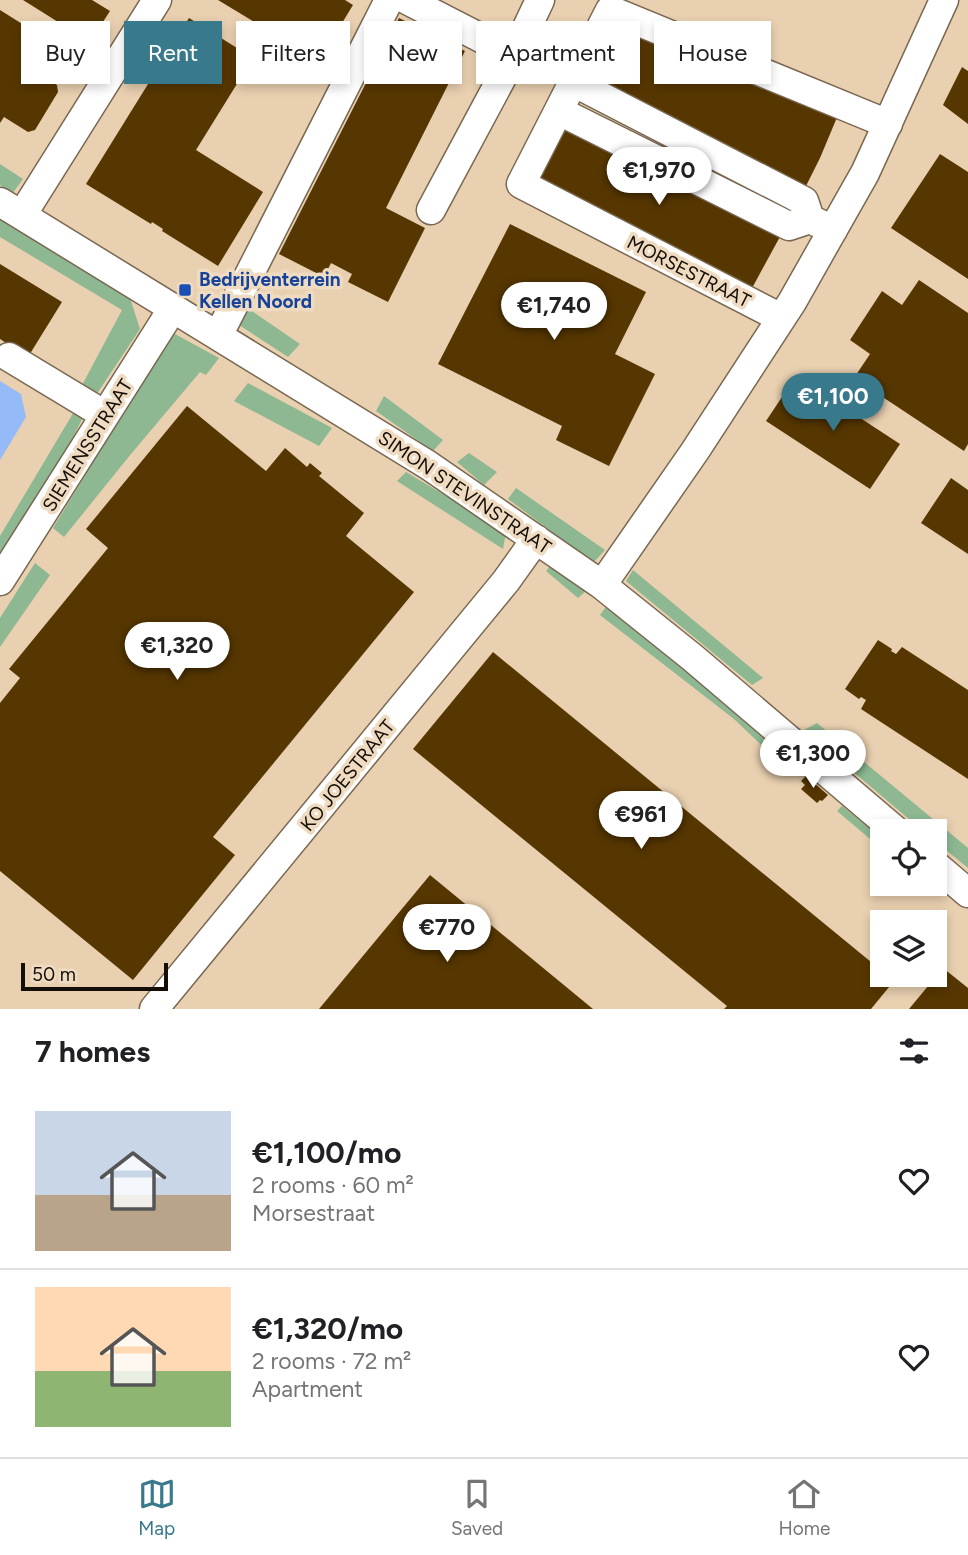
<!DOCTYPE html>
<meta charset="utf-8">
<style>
:root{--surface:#fff;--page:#f2f2f2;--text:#202124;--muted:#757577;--line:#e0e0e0;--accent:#38798c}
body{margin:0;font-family:Figtree,sans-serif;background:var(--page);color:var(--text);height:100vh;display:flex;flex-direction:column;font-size:26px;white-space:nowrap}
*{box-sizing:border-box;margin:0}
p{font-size:23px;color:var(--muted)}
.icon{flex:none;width:38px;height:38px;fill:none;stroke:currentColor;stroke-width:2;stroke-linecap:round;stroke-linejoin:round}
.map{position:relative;height:1009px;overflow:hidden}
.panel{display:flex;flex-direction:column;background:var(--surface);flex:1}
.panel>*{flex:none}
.guide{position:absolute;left:21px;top:21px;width:928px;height:63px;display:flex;gap:14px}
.fabs{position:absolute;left:870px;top:819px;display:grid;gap:14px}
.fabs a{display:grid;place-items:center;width:77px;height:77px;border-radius:0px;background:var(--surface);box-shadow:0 4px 10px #0003;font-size:35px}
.scale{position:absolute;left:21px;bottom:18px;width:147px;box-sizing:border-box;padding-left:7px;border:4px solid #150e06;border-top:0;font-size:19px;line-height:24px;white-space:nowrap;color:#150e06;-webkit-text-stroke:5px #efdbc1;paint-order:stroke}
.price{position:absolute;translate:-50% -60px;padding:0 16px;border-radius:24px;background:#fff;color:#222;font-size:23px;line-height:46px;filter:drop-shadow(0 2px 4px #0008)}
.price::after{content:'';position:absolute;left:50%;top:42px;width:21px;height:16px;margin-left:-10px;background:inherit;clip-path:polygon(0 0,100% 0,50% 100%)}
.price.active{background:var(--accent);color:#fff}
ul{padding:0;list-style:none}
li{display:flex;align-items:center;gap:21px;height:175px;padding:0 35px}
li+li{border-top:2px solid var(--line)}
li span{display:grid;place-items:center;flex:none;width:196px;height:140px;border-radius:0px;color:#555}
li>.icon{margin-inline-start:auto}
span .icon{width:84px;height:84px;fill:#fffc;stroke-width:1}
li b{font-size:30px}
h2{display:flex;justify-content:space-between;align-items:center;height:84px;padding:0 35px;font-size:30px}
.chip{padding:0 24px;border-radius:0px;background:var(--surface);box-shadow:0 4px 10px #0003;font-size:24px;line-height:63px}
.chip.active{background:var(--accent);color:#fff}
.dock{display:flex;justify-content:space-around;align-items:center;height:98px;border-top:2px solid var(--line);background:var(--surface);font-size:19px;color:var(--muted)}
.dock a{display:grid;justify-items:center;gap:4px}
.dock .active{color:var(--accent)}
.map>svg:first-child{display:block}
.built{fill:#e9d0b0;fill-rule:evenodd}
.green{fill:#8db892}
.water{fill:#94baf7}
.building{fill:#573701}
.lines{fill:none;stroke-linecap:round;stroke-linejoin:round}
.minor-casing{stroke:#796751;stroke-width:31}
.minor{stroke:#fff;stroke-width:28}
.transit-dot{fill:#1a4fb4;stroke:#efdbc1;stroke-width:2.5}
.labels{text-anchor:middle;stroke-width:7;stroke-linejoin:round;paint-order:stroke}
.street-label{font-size:19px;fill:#150e06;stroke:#efdbc1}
.transit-label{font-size:19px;font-weight:bold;fill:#164399;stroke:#efdbc1;text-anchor:start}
</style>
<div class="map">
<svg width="968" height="1009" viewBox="0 0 968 1009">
<rect width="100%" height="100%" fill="#efdbc1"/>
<path class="built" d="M0,0H968V1009H0ZM882,831H934V884H882ZM882,922H934V975H882Z"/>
<path class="green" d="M0,164L23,179L12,194L0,185Z
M0,215L133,297L131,301L140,329L94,398L80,389L122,310L0,237Z
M246,307L300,344L288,357L236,323Z
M175,334L219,358L206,375L200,372L131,454L64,537L53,528L162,350L161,349Z
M248,383L332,428L319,446L234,401Z
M384,396L443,440L433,451L376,411Z
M75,410L84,415L60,464L0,560V536Z
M469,453L497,472L484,485L457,462Z
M406,472L506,532L503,549L397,481Z
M516,488L605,550L593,563L508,499Z
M35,563L50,575L0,647V618Z
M551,565L588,589L578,598L546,571Z
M633,570L763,678L752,685L626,581Z
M608,604L660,651L738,708L783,753L776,759L734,719L600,615Z
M817,723L968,848V868L935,841L934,831H923L804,730Z
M842,806L882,838V849L837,811Z"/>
<path class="water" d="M0,381L21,394L26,417L0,460Z"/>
<path class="building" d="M23,0H92L110,11L90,42Z
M218,0H345L353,5L319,61Z
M0,10L51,42L33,70L57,85L58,92L35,130L28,132L4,117L0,123Z
M189,18L253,58L196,150L263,192L218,266L162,231L163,229L152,222L151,224L86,184Z
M399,18L465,51L386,208L425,228L388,302L348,282L352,274L331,263L324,277L279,254Z
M617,21L838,115L820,158L805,188L588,79Z
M962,67L968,71V124L943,105Z
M566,123L782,233L751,290L536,181Z
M940,154L968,172V279L891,228Z
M510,224L646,292L615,354L655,374L609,466L556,440L562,426L438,364Z
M0,264L62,302L28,357L0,339Z
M919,280L968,313V444L964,451L854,378L870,354L850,340L882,291L902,305Z
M796,376L900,444L870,489L766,421Z
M187,406L266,471L285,448L307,467L310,463L322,473L319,476L364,513L346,536L414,592L213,837L235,855L133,980L0,871V703L20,678L9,669L108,548L86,529Z
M951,478L968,490V554L921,523Z
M878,640L892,649L891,651L896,654L902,647L968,690V779L861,709L866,700L861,697L859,699L845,689Z
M493,652L882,971V975H887L894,981L871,1009H724L727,1006L413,749Z
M806,776L828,795L822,801L820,800L817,803L801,789L805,785L801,781Z
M430,875L593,1009H319Z
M943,968L968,988V1009H909Z"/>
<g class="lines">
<defs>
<path id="minor" d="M407,0L514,55
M573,82L804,201L810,219
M559,111L789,226L810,219L833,230
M0,202L428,465L602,585L693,658L896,831
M431,210L514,55L540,0
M22,215L157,0
M781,318L521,184L610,10L888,124
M218,336L389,0
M9,357L105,415
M0,581L173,308
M602,585L695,451L792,302L865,173L944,0
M934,864L968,893
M154,1009L506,581L536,539"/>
</defs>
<use href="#minor" class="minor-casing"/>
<use href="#minor" class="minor"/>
</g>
<rect class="transit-dot" x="178" y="283" width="14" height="14" rx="3.5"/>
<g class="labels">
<g class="street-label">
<text transform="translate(689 271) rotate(27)" y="7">MORSESTRAAT</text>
<text transform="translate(87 445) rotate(-58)" y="7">SIEMENSSTRAAT</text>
<text transform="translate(465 492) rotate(34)" y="7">SIMON STEVINSTRAAT</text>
<text transform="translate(347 775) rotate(-51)" y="7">KO JOESTRAAT</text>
</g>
<g class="transit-label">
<text x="199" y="286">Bedrijventerrein<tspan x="199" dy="22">Kellen Noord</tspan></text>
</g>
</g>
</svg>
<div class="fabs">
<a><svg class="icon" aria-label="locate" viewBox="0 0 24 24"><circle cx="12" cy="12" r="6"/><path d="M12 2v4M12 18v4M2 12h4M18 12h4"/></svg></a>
<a><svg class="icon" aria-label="layers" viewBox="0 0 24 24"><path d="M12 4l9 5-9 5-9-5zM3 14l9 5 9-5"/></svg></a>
</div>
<div class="scale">50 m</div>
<b class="price" style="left:659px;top:207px">€1,970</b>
<b class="price" style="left:554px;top:342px">€1,740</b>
<b class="price active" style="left:833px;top:433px">€1,100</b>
<b class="price" style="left:177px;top:682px">€1,320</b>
<b class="price" style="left:813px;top:790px">€1,300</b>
<b class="price" style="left:641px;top:851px">€961</b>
<b class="price" style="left:447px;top:964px">€770</b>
<div class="guide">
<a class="chip">Buy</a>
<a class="chip active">Rent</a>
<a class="chip">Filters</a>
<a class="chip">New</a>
<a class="chip">Apartment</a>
<a class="chip">House</a>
</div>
</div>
<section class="panel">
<h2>7 homes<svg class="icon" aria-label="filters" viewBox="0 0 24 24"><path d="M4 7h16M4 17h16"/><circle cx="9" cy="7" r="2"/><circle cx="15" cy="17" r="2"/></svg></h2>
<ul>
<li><span style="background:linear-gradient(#c9d6e8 60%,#b9a48a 0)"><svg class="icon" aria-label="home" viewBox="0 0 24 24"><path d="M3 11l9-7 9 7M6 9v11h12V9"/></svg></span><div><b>€1,100/mo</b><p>2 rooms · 60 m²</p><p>Morsestraat</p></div><svg class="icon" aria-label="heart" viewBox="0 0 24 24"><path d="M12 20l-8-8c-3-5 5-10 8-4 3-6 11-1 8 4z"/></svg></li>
<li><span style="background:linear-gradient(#ffd9b3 60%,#8fb573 0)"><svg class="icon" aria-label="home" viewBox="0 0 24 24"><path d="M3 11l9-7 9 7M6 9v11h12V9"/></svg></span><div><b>€1,320/mo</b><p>2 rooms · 72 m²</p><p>Apartment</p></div><svg class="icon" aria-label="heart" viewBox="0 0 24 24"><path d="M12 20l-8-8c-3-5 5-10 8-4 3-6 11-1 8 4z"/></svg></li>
</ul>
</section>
<nav class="dock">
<a class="active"><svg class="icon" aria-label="map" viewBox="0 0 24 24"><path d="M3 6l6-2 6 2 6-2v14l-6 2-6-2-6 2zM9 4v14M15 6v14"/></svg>Map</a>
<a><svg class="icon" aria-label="saved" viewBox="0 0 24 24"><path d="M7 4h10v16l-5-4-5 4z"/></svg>Saved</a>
<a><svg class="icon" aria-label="home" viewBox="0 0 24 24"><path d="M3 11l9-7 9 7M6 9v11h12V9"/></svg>Home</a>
</nav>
